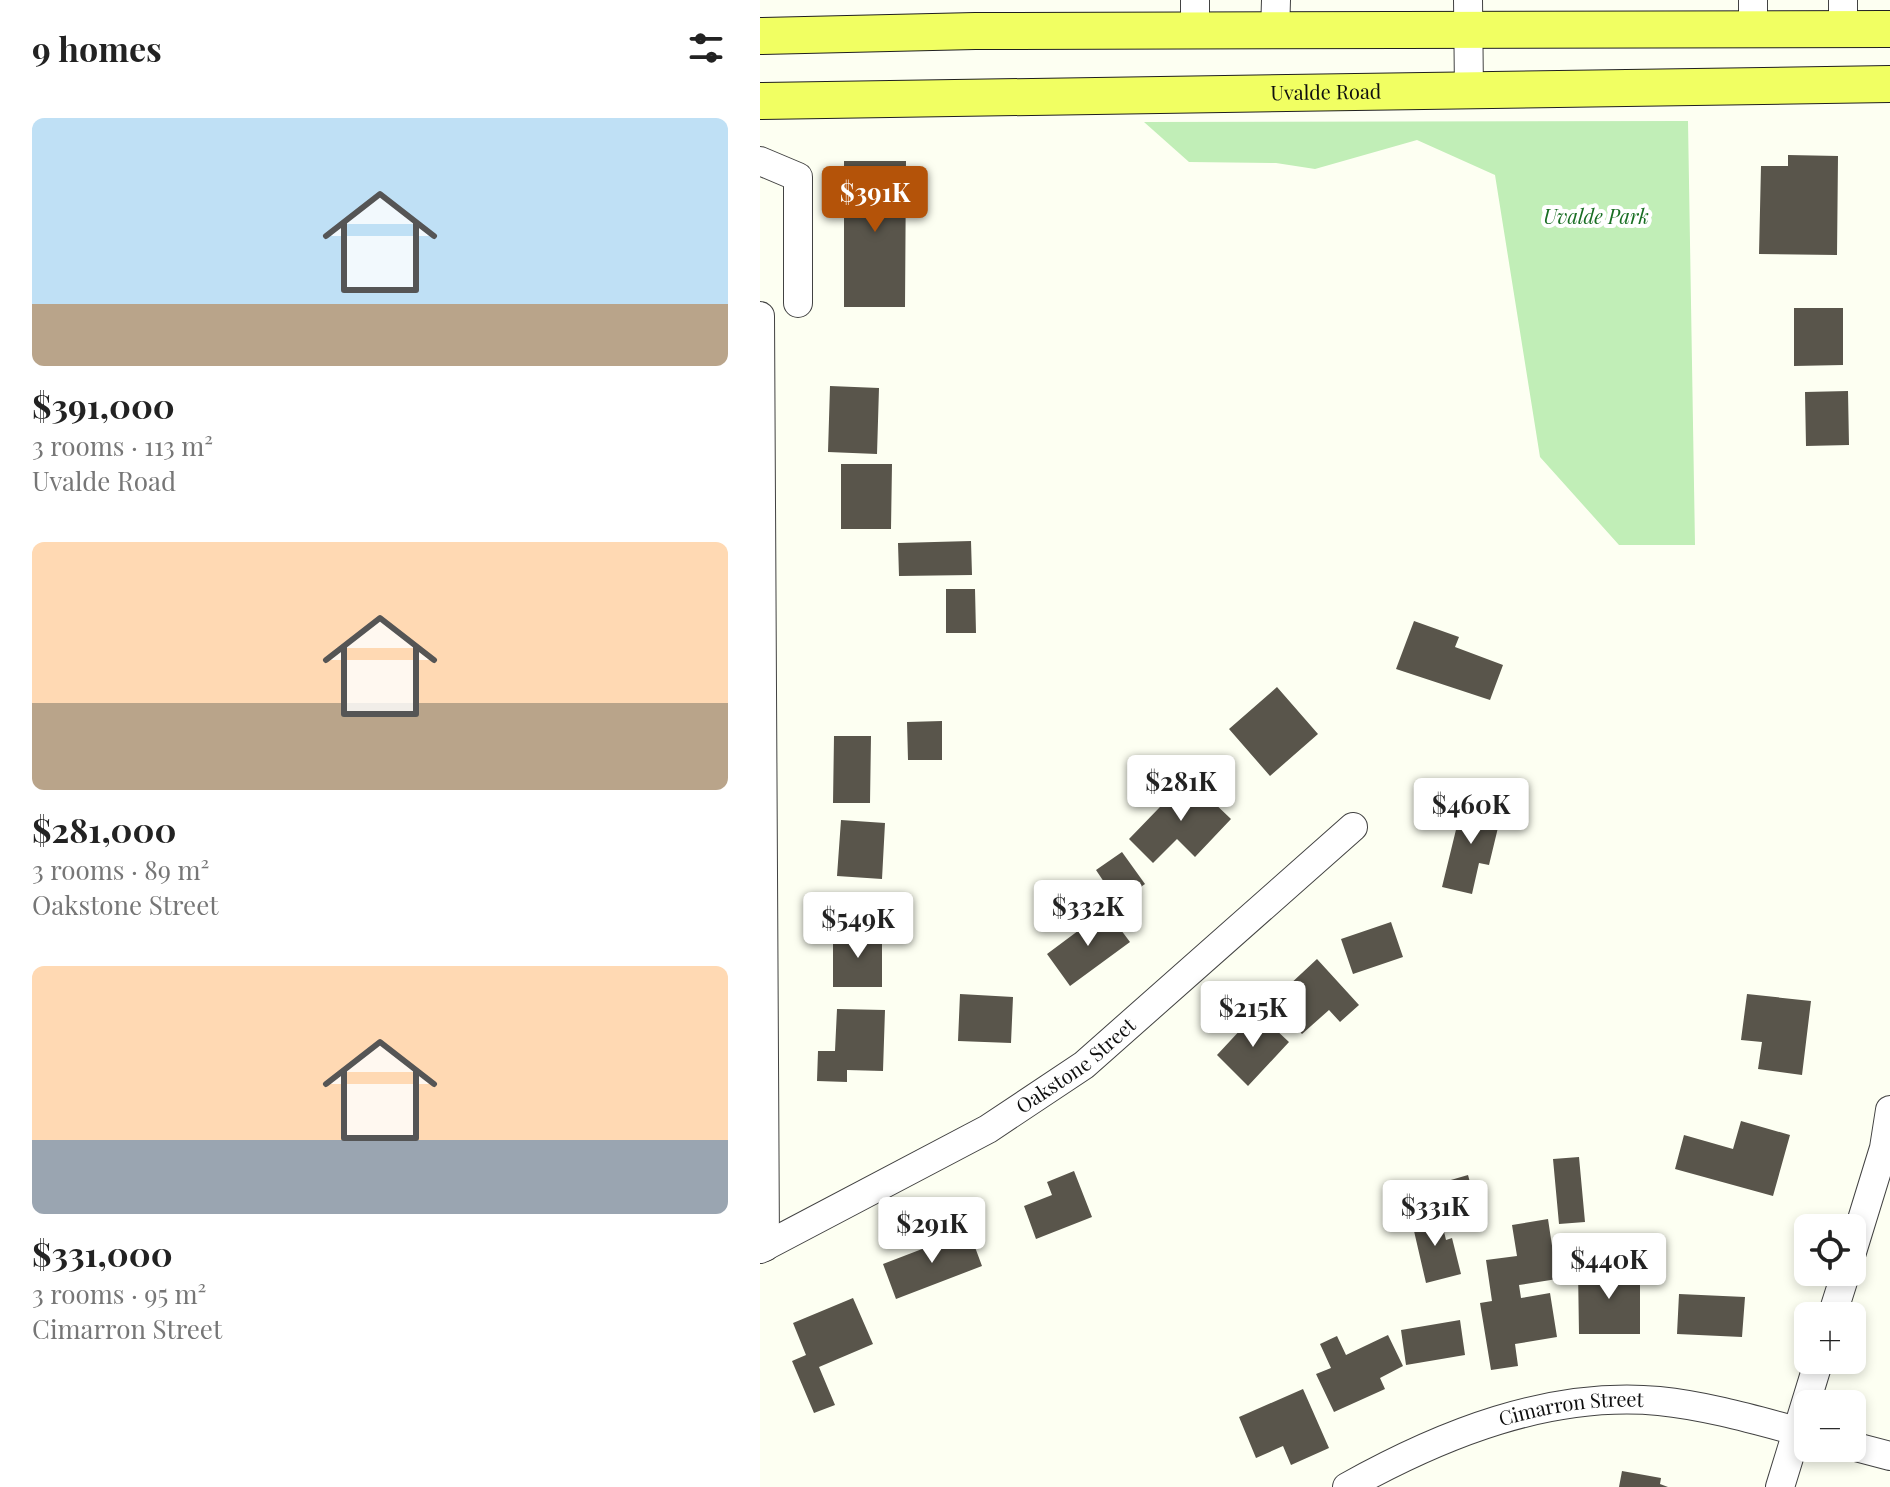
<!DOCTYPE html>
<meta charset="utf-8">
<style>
:root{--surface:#fff;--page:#f6f6f6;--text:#222;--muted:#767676;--accent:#b45309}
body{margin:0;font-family:"Playfair Display",serif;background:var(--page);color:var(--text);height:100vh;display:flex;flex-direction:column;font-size:30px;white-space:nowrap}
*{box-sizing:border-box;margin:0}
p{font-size:26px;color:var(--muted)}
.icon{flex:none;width:44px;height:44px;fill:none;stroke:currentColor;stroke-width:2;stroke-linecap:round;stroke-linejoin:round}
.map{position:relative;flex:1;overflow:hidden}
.side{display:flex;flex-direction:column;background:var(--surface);width:760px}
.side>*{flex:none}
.buttons{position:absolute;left:1034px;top:1214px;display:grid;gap:16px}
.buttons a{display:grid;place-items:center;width:72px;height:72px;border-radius:12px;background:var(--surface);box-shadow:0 4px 12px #0003;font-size:40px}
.price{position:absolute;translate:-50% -68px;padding:0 18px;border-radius:8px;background:#fff;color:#222;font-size:26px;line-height:52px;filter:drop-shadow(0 2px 4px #0008)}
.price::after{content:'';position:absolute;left:50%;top:48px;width:24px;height:18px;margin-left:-12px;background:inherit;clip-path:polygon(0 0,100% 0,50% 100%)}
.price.on{background:var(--accent);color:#fff}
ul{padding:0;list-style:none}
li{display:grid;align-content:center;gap:16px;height:424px;padding:0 32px}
li span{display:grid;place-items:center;height:248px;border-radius:12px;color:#555}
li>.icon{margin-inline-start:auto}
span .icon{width:144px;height:144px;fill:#fffc;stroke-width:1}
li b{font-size:34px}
h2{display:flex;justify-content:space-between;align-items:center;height:96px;padding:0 32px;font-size:34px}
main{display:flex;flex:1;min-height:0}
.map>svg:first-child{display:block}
.green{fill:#c1eeb7}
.building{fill:#59554b}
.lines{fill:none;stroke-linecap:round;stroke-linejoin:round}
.minor-casing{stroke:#424242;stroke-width:30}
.major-casing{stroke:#202020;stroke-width:38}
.minor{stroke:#fff;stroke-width:28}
.major{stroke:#f1ff62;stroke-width:36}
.labels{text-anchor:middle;stroke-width:8;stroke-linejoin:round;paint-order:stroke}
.street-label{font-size:20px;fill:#0f0f0f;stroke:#fff}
.park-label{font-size:20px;font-style:italic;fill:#196e23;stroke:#fff}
</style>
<main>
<section class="side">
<h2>9 homes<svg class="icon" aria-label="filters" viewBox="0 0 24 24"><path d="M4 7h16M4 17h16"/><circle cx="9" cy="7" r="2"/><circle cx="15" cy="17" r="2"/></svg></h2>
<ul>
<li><span style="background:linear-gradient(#bfe0f5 75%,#b9a48a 0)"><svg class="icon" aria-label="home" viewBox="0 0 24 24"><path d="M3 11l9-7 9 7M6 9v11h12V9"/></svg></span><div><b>$391,000</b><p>3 rooms · 113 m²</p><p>Uvalde Road</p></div></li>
<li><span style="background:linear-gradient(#ffd9b3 65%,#b9a48a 0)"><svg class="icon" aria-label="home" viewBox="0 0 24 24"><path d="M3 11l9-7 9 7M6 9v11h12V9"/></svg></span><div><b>$281,000</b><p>3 rooms · 89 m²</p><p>Oakstone Street</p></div></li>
<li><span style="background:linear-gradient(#ffd9b3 70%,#9aa5b1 0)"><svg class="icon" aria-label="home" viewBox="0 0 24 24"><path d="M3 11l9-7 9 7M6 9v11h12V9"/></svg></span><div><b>$331,000</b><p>3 rooms · 95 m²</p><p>Cimarron Street</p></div></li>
</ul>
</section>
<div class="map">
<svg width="1130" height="1487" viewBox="0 0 1130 1487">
<rect width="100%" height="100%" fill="#fdfff2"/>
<path class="green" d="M928,121L935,545H859L780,457L735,175L657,140L555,169L516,163L429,162L384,122Z"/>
<path class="building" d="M1028,155L1078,156L1077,255L999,254L1001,166H1028Z
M84,161H146L145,307H84Z
M1034,308H1083V365L1034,366Z
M70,386L119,388L117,454L68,452Z
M1088,391L1089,445L1046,446L1045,392Z
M81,464H132L131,529H81Z
M211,541L212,575L139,576L138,543Z
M186,589H215L216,633H186Z
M654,621L699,637L695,647L743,665L730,700L636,669Z
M517,687L558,734L510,776L469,729Z
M182,721V760H148L147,722Z
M74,736H111L110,803H73Z
M428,778L471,819L435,857L417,839L393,863L369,839Z
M703,801L742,811L729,865L719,863L712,894L682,887Z
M81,820L125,823L122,879L77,876Z
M362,852L385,884L358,903L336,870Z
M346,910L370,942L310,986L287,954Z
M631,922L643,957L593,974L581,939Z
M73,934H122V987H73Z
M557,959L599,1005L580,1022L569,1010L542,1034L512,1001Z
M200,994L253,997L251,1043L198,1041Z
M987,994L1051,1001L1042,1075L998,1069L1002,1042L981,1040Z
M77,1009L125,1010L123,1071L87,1070V1082L57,1081L58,1051H75Z
M497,1012L529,1042L488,1086L457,1055Z
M981,1121L1030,1135L1013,1196L915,1169L924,1135L973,1149Z
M819,1157L825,1222L799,1224L793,1159Z
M314,1171L332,1217L276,1239L264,1206L292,1195L287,1182Z
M708,1175L720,1218L689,1228L677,1184Z
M679,1211L686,1240L692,1238L701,1274L666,1283L651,1218Z
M788,1219L797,1279L759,1285L761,1298L790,1293L797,1337L755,1344L758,1366L731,1370L720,1303L732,1301L726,1260L757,1256L752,1225Z
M209,1231L222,1266L136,1299L123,1264Z
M818,1269H880V1334H819Z
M919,1294L985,1297L982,1337L917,1334Z
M93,1298L113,1344L59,1367L75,1405L54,1413L32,1361L46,1355L33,1323Z
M700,1320L705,1355L646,1365L641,1330Z
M628,1335L643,1366L620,1378L625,1389L574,1412L556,1374L571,1368L560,1344L577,1336L586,1355Z
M543,1389L569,1448L531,1465L523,1446L496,1458L479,1417Z
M862,1471L901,1478L900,1484L908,1487H859Z"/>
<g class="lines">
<defs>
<g id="minor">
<path d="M708,0L709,92"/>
<path d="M1083,29V0"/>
<path d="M993,30V0"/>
<path d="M515,33L516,0"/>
<path d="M435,34V0"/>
<path d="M0,161L38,177V303"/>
<path d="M0,316L5,1247"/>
<path id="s1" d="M0,1249L228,1129L324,1065L593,827"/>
<path d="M1092,1252L1124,1148L1130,1110"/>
<path d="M1072,1316L1086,1272"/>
<path d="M1092,1446L1130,1456"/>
<path id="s2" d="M587,1487C682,1434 789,1391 899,1401C949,1406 999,1421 1048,1434"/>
<path d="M1020,1487L1059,1360"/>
</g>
<g id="major">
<path d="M0,36L215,31L1130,29"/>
<path id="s3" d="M0,101L1130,84"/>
</g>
</defs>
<use href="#minor" class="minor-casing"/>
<use href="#major" class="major-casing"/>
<use href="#minor" class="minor"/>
<use href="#major" class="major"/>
</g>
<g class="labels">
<g class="street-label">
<text dy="7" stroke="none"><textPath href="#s3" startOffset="566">Uvalde Road</textPath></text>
<text dy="7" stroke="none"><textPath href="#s1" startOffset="366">Oakstone Street</textPath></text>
<text dy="7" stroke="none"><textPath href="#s2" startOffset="240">Cimarron Street</textPath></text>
</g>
<g class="park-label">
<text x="836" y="224">Uvalde Park</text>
</g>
</g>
</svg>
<div class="buttons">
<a><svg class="icon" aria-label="locate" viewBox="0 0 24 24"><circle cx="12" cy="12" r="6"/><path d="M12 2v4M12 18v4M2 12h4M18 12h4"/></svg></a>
<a>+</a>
<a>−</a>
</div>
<b class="price on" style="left:115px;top:234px">$391K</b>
<b class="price" style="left:421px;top:823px">$281K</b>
<b class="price" style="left:711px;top:846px">$460K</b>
<b class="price" style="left:328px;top:948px">$332K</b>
<b class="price" style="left:98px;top:960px">$549K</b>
<b class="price" style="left:493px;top:1049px">$215K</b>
<b class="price" style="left:675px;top:1248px">$331K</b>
<b class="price" style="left:172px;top:1265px">$291K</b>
<b class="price" style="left:849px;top:1301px">$440K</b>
</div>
</main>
